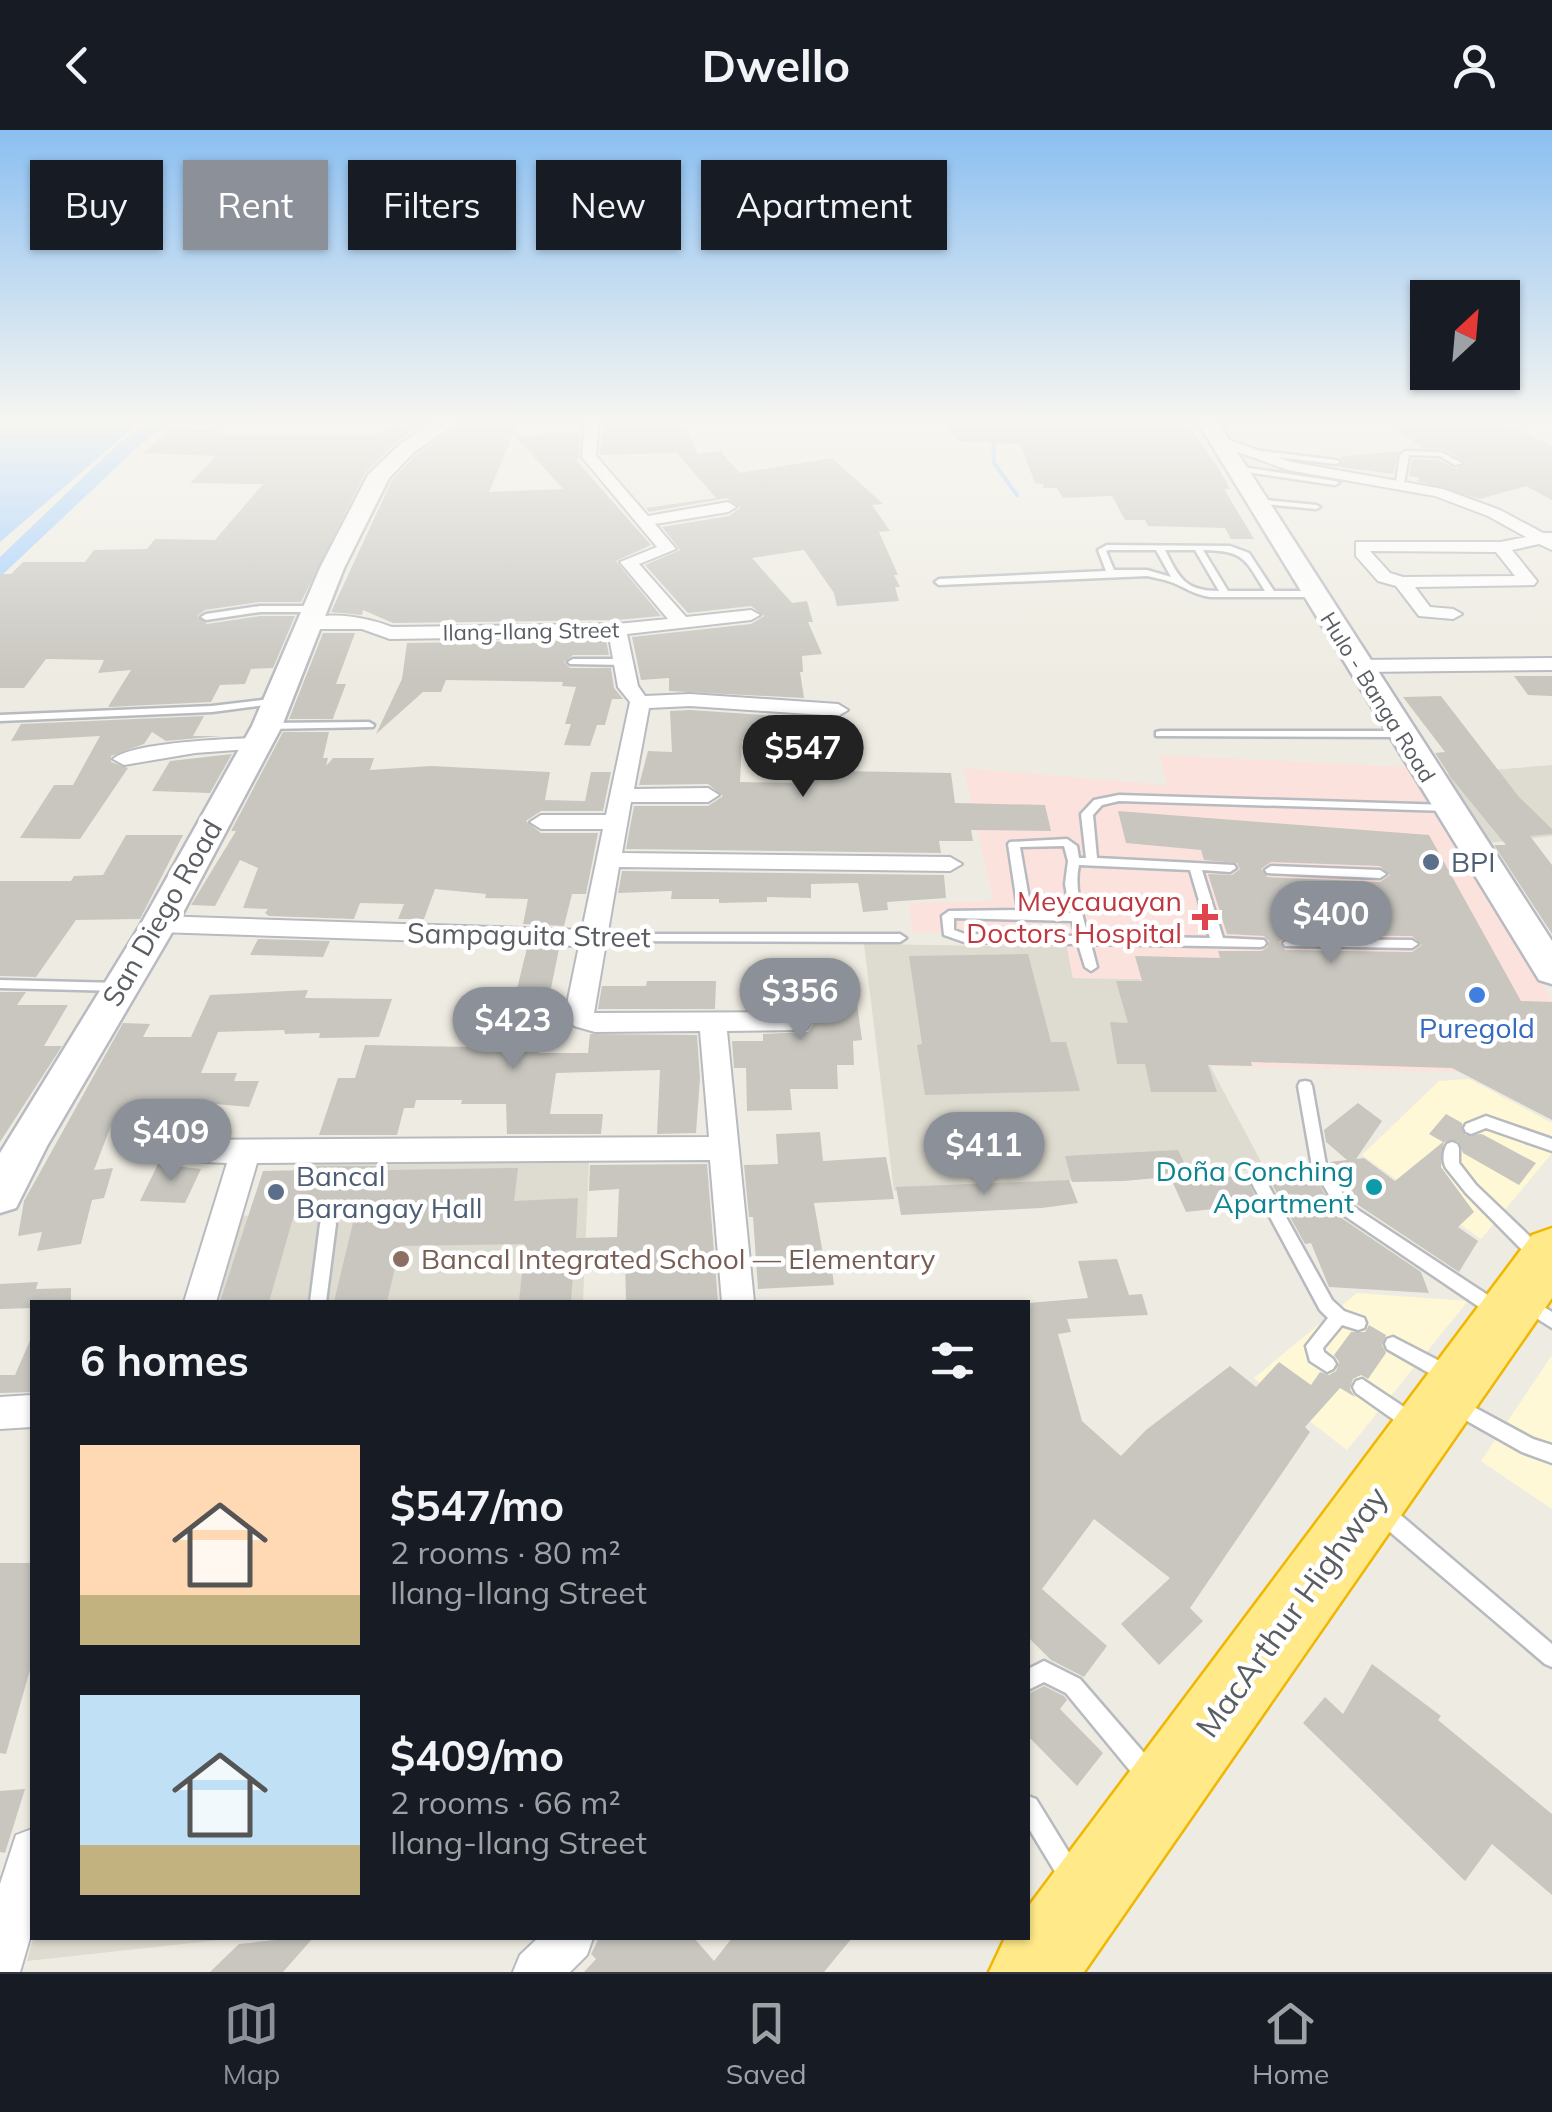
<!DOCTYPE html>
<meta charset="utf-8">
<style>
:root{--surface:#171b24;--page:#242831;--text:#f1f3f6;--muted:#9ea1a6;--line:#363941;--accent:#8c9099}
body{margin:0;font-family:Mulish,sans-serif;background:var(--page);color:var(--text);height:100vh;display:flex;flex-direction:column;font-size:38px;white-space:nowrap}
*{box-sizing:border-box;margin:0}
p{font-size:32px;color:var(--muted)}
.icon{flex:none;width:55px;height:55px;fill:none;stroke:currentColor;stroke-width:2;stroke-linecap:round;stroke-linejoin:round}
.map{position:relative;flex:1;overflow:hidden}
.drawer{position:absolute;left:30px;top:1170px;width:1000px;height:640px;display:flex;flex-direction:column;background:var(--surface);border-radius:0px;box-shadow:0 2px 8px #0004}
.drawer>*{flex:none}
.banner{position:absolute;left:30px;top:30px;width:1000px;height:90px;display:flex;gap:20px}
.needle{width:65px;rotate:26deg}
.tools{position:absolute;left:1410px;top:150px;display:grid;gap:20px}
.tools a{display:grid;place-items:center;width:110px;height:110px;border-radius:0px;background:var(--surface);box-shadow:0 2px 8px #0004;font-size:50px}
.price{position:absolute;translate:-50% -85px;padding:0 22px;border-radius:35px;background:var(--accent);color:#fff;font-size:32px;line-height:65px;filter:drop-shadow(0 2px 5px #0008)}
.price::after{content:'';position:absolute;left:50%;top:60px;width:30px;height:22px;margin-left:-15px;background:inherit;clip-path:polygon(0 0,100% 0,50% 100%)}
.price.active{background:#222;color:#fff}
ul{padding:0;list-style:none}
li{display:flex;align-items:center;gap:30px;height:250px;padding:0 50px}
li span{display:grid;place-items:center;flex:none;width:280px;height:200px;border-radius:0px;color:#555}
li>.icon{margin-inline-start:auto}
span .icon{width:120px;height:120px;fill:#fffc;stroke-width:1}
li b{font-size:42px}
h2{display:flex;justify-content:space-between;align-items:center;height:120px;padding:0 50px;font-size:42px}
.chip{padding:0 35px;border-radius:0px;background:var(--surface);box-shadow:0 2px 8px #0004;font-size:35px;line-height:90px}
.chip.active{background:var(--accent);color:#fff}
header{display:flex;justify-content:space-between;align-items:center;height:130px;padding:0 50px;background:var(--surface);font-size:45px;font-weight:700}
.tabs{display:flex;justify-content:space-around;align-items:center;height:140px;border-top:2px solid var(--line);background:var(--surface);font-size:28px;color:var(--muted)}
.tabs a{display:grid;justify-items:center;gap:5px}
.tabs .active{color:var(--accent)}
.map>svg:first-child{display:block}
.commercial{fill:#fef8d6}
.education{fill:#dedbd0}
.medical{fill:#fce2dd}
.water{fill:#a1cfff}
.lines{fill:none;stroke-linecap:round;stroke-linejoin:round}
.stream{stroke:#a1cfff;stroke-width:4}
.building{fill:#c8c6bf;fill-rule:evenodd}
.lane-casing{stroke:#b7babf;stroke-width:5}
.street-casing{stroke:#b7babf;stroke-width:4}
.secondary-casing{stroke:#b8bbc1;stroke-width:5}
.highway-casing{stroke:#f0b600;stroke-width:5}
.lane{fill:#fff;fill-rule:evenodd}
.street{fill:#fff;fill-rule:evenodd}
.secondary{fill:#fff;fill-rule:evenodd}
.highway{fill:#ffe988;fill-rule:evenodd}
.service-dot{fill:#5c6f8a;stroke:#fff;stroke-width:4}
.health-dot{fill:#e0444e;stroke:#fff;stroke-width:4}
.shop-dot{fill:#3f7fe0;stroke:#fff;stroke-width:4}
.culture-dot{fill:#0f9aa8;stroke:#fff;stroke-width:4}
.education-dot{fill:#8d6e63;stroke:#fff;stroke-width:4}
.labels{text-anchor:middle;stroke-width:9;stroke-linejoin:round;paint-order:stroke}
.far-street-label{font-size:22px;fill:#5a5e63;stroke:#fff}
.service-label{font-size:28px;fill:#4e5e75;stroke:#fff;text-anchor:start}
.health-label{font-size:28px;fill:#be3a42;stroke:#fff;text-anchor:end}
.street-label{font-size:28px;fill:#5a5e63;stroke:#fff}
.shop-label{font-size:28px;fill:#366cbe;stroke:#fff}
.culture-label{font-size:28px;fill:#0d838f;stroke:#fff;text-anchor:end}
.education-label{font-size:28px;fill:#785e54;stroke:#fff;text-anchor:start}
.near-street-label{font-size:32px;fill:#5a5e63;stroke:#fff}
</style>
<header><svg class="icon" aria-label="back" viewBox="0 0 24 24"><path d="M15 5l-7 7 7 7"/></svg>Dwello<svg class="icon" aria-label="person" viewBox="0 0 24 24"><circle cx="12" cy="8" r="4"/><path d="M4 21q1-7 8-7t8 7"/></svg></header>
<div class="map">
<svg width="1552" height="1842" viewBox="0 0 1552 1842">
<rect width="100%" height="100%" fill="#eeece2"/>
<path class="commercial" d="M1469,949L1552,993V1023L1481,1109L1362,1025L1439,951Z
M1357,1163L1468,1171L1347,1320L1254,1248Z
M1552,1225V1379L1481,1331Z"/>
<path class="education" d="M1552,635V706L1488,713L1443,644Z
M864,814L1067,817L1073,848L1140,849L1164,934L1210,936L1265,1039L894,1061Z
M589,1031L583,1172H205L230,1086L281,1085L295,1034Z
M33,1808H238L27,1831Z"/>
<path class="medical" d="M1160,625L1406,637L1552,870V944L1164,935L1140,849L1073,848L1064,802H912L909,773L993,771L964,638L1167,655Z"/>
<path class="water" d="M0,291H141L0,412Z
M151,291H172L142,313L0,447V427L119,313Z"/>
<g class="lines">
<path class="stream" d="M993,307L994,333L1017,365"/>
</g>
<path class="building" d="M417,291H428L396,312L365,343L301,472H259L205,480L197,486L207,494L260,486H295L273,538L251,539L245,554L220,555L211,572L108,577L131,540L98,543L104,530L46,529L24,558H0V444H11L23,432H85L94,420L147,419L155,409L215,410L263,354L190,353L216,326L143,323L172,299L220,301L217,305H379L390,295L411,296Z
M463,291H525L513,304L489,362L563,359L515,306L580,303L579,328L575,329L651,415L616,431L661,486L617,490L393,493L363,480L362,485L331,482L392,350L415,326Z
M942,291H1186L1220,341L1230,359H1224L1254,409H1231L1225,398L1148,396L1145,390H1125L1112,366L1063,368L1057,358H1043L1044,354L1035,353L1020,314L959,311Z
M1384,291H1496L1511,300L1518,299L1552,316V370L1526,356L1480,369L1417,351L1420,348L1409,346L1412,329L1439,330L1456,339L1466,332L1443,319L1423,318Z
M670,292L684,293L698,324L720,321L740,343L832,328L883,374L872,375L890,401L879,402L898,445H894L900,457H895L899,471L837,476L834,463L804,420L752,428L792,473L807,471L813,492H808L822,524L802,526L803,542H800L804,568L669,561V548L641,550L632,507L751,494L764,486L751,476L688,483L645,435L680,420L662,397L729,386L740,378L727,368L649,382L646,378L716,368L677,323L600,325L604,295Z
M1399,321L1393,344L1339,337L1344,331L1339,327Z
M323,503H355L336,554H346L335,583L333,589H289Z
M606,510L609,525H573L564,532L570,538H611L614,558L623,569H612L605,595H597L590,616L564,615L571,594H565L576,557L562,556L563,552L446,550L441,562H423L376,604L402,549L407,513Z
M1514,546H1552V566L1528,565Z
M1441,566L1519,667L1552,699V704L1530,706L1552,735V804L1494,715H1506L1452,649L1435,623L1445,622L1403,567Z
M690,580L808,588L810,603H771L770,612L742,611L740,652L803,653L804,646H840V641L951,643L955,673L1045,675L1051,701L971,700L973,711H939L941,723L626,719L634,676H708L723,666L708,654L639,655L648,621L672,622L670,581Z
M204,586L193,606H221L166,611L152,602L144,614L111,626V632L128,638L80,709L20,708L54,655H73L100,606L11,611L21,594Z
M283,602H329L323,628H328L326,636L333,628H374L370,640L431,636L550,642L545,670L585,671L591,642H611L603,681H541L526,691L541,703H598L586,764H572L564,796L523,794L528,769L485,768L486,764L435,759L424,789H398L404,774L360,773L354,789L269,786L265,783L268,779L243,778L258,738L240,730L215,776L191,775L236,701H231Z
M232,624L210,663L152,661L170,631Z
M1118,681L1429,705L1521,871L1552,872V990L1452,938L1251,932L1252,936L1208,935L1217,962H1151L1145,934H1117L1110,892L1128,893L1116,851H1142L1135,826L1220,828L1218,821H1261L1267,818L1269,811L1264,806L1227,804L1208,744L1232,745L1240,739L1237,733L1204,730L1201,720L1126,713ZM1271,732L1380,736L1390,745L1380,752L1267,747L1261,739ZM1289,805L1412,806L1422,815L1412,822L1285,820L1279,812Z
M126,705H183L140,789L76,790L36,847L0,846V751H71L74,746L103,745Z
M622,741L944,745L946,768L887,772L888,780L863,782L858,753L811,754V768L767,767V772L719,773V769H671L672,761L618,763Z
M258,809L330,811L323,827L250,825Z
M527,818L559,819L549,868H546L539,923H588L590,904L697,905L700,948L696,1003L657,1004L660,940L556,943L550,984H603L601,1004H507L506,974H461L462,970H416L414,978H404L397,1005H319L338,948H355L365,915L470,917L473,904H493L495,892H509Z
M1028,824L1051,912H1066L1080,961L925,965L917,915L922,914L909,826Z
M827,850L854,852L862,910L853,911L854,935H837L838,959H790L792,980L747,981L746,938H734L732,911H763V904L808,902L814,893L808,880L762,878L761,851Z
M647,851H716L715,879H598L602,856H646Z
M308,860L305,868L392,869L379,907L319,908L320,903L285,904L284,900L218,902L201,943H237L234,951H259L249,977L216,974L203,1006L163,1008L171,990L114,988L94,1040L113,1038L104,1068L92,1070L81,1114L37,1121L42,1102L18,1106L24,1071L123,893L150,894L143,907H191L210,865Z
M0,862H26L17,875H68L44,916H62L0,1012Z
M1358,973L1382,991L1356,1029L1364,1028L1395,1051L1443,1012L1429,1004L1446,984L1462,993L1465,1005L1482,1004L1536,1033L1519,1055L1463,1023L1458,1011L1444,1012L1441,1037L1474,1082L1458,1097L1478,1111L1459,1142L1352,1071L1329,1032L1347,1030L1326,1012L1324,1000Z
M820,1002L823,1031L886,1027L894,1069L814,1073L823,1124H830L834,1155L758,1159L753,1087H749L744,1035L778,1034L776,1004Z
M1178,1020L1190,1045L1124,1051L1072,1052L1065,1026Z
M158,1034L201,1039L185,1073L140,1071Z
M707,1034L718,1172H626L625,1129L574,1130L571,1172H519L525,1114L400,1116L387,1172H334L356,1080L295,1081L269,1172H220L263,1041L306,1040L307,1036H389L388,1040L518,1038L514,1071L578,1068L576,1108L617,1107L619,1059L589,1061L590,1035Z
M1308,1035L1337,1085L1421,1142L1429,1163L1329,1157L1311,1113L1305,1114L1264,1040Z
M1245,1045L1259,1074L1186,1082L1173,1053Z
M1069,1050L1078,1073L1042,1078L901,1085L896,1057Z
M1117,1129L1129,1165L1142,1164L1148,1185L1067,1189L1071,1202L1058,1204L1082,1291L1121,1326L1146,1300L1230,1236L1256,1257L1279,1232L1311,1255L1320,1242L1329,1245L1336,1241L1339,1232L1334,1225L1351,1202H1365L1369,1195L1386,1205L1382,1215L1386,1223L1368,1249L1361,1245L1353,1249L1350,1259L1355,1267L1340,1258L1305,1297L1310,1302L1190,1478L1203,1491L1159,1535L1121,1494L1170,1448L1094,1389L1042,1459L1107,1516L1084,1547L1051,1530L1028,1507V1173L1088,1168L1078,1131Z
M38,1152L36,1159L71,1158V1172H32V1178L0,1179V1154Z
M32,1206V1262L0,1263V1245H15Z
M0,1433H32V1533L6,1624L0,1623Z
M1372,1534L1441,1586L1438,1590L1552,1684V1765L1492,1714L1465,1751L1303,1593L1325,1567L1343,1584Z
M1044,1556L1064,1566L1067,1570L1060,1579L1103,1623L1077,1656L1028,1606V1564Z
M25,1659L5,1723L0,1722V1661Z
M294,1808H313L283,1842H210L239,1814Z
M599,1808H694L714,1831L732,1808H852L824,1842H584L596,1829L591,1824Z"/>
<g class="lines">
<defs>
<path id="lane" d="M1253,320L1336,330L1340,332L1336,334L1250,324V320Z
M1405,321L1441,322L1462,333L1455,335L1440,326L1409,325L1404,353L1400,355L1396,353L1400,325Z
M1236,336L1335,351L1339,353L1335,355L1233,340L1232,338Z
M1256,369L1316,375L1320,377L1316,379L1253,373V369Z
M1107,415L1230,416L1249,423L1274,461H1314L1318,464L1314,467H1210C1192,464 1187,458 1171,452C1163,449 1155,448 1147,446L939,455L935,452L939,449L1106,441L1098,420ZM1109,420H1156L1171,447L1147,440H1114L1106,421ZM1165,420H1195L1219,461C1185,461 1179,448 1165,420ZM1203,420C1245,421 1244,428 1265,461H1228Z
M260,476H317L321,479L317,482H260L206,490L201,487L206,484Z
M573,529H625L630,532L625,535L570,534L568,532Z
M278,568L283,571L282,573L212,582L0,591V585L212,576Z
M369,592L374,595L373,597L267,599L262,596L267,593Z
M1160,601H1402L1407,604L1402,607L1156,606V602Z
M1119,665L1448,675L1454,678L1448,681L1119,671L1102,675L1093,685L1097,728L1234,735L1236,738L1230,742L1202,740L1223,808L1264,810L1266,813L1264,816L1260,817L1091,814L1097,837L1091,841L1085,837L1078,814L964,812L944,805L942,786L949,781L1018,780L1008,714L1010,712L1067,709L1077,716L1079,728H1086L1081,684L1094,670ZM1064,716L1068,731L1065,754L1070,783L1031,780L1020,717ZM1079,735L1190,740L1210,808L1088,806C1082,783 1074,759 1079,735ZM954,788L1072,791L1076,806L965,804L954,800Z
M1271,736L1380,740L1386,744L1380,748L1267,743L1265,740Z
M591,804H900L906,808L900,812L587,811L585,808Z
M1289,809L1412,810L1418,814L1412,818L1285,816L1283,813Z
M0,850L119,853L126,857L119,861L0,858Z
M1305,951L1310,952L1312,956L1326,1035L1349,1074L1503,1175L1505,1180L1503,1185L1497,1187L1491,1185L1339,1082L1312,1036L1298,956L1300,952Z
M1486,986L1552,1009V1021L1486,998L1471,1004L1466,1002L1464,998L1466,994Z
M1452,1012L1457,1014L1459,1018V1033L1476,1055L1545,1121L1547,1126L1545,1131L1539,1133L1533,1131L1466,1063L1446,1038C1442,1031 1443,1021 1447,1014Z
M1256,1040L1261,1042L1332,1170L1344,1181L1364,1188L1366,1193L1364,1198L1358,1200L1342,1195L1323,1218L1324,1222L1333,1229L1336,1234L1333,1239L1327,1242L1310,1231L1306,1216L1328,1188L1320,1180L1248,1046L1251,1042Z
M328,1088L334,1089L336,1094L326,1172H310L320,1094L322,1089Z
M1528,1167L1552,1182V1198L1522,1179L1520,1174L1522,1169Z
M1393,1207L1455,1239L1458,1245L1455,1251L1449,1253L1443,1251L1387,1219L1385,1214L1387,1209Z
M1362,1249L1416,1285L1419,1291L1416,1297L1410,1299L1404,1297L1356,1263L1353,1257L1356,1251Z
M1459,1269L1533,1309L1552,1315V1333L1522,1322L1453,1283L1450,1277L1453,1271Z
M1383,1374L1390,1376L1552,1514V1537L1545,1534L1376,1390L1374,1383L1376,1376Z
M1044,1531L1080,1549L1157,1638L1160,1646L1157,1654L1149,1657L1141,1654L1066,1563L1044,1552L1028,1560V1539Z
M1028,1666L1036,1669L1079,1739L1082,1747L1079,1755L1071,1758L1063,1755L1028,1697Z"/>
<path id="street" d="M585,291H599L596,326L648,386L728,372L736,377L728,382L655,394L676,419L639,434L686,487L751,480L760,485L751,490L627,504L638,556L645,566L690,564L838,574L848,580L838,586L690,576L649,578L634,659L708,658L719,665L708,672H631L622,723L950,727L962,734L950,741L619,737L594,883L798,882L807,884L811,891L807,898L798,900L727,901L754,1172H722L710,1030L257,1033L216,1172H184L227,1033L158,1030L153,1022L158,1014L168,1010L709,1007L700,901L595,902L574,896L566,879L579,816L159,802L147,794L159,786L582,800L603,699H541L530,692L541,685H606L630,572L618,557L609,506L390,509L362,499H311L302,494C323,478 369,488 392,497L617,494L668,489L620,432L657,417L582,327Z
M1218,306L1291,332L1443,359L1500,380L1543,403H1552V420L1539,414L1512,420L1537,451L1534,455L1415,457L1430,477L1453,479L1462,484L1453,489L1419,486L1396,456L1378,451L1356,426V412H1501L1526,407L1488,386L1435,366L1288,340L1213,313V307ZM1370,421L1496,422L1515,446L1403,447L1390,443Z
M1552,528V540L1359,542L1349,536L1359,530Z
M256,608L263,610L266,614L263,618L195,623L124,635L113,629C133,612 227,609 256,608Z
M32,1265V1297L0,1299V1267Z
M32,1699V1801L20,1842H0V1754L16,1705Z
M538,1808H593L587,1825L570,1842H513L520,1825Z"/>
<path id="secondary" d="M435,291H459L413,323L389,348L344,438L282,596L177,794L47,1016L16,1078L0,1083V1023L141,794L252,596L320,438L368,345L399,315Z
M1197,291H1217L1552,811V854L1539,850Z"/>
<path id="highway" d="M1552,1098V1168L1084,1842H989L1005,1808H1028V1777L1532,1105Z"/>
</defs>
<use href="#lane" class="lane-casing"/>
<use href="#street" class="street-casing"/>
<use href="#secondary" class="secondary-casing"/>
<use href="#highway" class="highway-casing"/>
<use href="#lane" class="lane"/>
<use href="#street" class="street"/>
<use href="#secondary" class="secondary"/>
<use href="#highway" class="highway"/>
</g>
<linearGradient id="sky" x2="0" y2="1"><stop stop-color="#8bbff1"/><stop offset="0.53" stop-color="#f7f6f2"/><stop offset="1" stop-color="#f7f6f2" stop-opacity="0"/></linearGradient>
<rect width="1552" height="549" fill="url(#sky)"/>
<g class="service-dot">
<circle cx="1431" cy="732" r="10"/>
<circle cx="276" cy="1062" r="10"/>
</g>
<path class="health-dot" d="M1200 772h10v10h10v10h-10v10h-10v-10h-10v-10h10z"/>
<circle class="shop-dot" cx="1477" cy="865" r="10"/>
<circle class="culture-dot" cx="1374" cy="1057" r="10"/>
<circle class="education-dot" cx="401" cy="1129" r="10"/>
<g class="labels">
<g class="far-street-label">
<text transform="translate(531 501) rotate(-1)" y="8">Ilang-Ilang Street</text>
<text transform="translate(1378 567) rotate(58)" y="8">Hulo - Banga Road</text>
</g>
<g class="service-label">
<text x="1451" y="742">BPI</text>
<text x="296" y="1056">Bancal<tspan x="296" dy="32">Barangay Hall</tspan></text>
</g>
<g class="health-label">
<text x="1182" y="781">Meycauayan<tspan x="1182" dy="32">Doctors Hospital</tspan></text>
</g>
<g class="street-label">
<text transform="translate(162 783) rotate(-60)" y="10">San Diego Road</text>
<text transform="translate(529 805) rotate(1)" y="10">Sampaguita Street</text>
</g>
<g class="shop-label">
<text x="1477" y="908">Puregold</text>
</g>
<g class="culture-label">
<text x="1354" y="1051">Doña Conching<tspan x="1354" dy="32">Apartment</tspan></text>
</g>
<g class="education-label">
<text x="421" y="1139">Bancal Integrated School — Elementary</text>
</g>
<g class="near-street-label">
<text transform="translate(1292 1482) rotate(-54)" y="11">MacArthur Highway</text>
</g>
</g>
</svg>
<div class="tools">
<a><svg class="needle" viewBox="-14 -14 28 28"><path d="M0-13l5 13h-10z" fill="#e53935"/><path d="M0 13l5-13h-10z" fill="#9ea1a6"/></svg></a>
</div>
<b class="price active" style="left:803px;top:670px">$547</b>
<b class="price" style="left:1331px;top:836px">$400</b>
<b class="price" style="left:800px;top:913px">$356</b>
<b class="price" style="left:513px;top:942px">$423</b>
<b class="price" style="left:171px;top:1054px">$409</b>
<b class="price" style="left:984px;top:1067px">$411</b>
<div class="banner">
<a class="chip">Buy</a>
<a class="chip active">Rent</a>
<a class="chip">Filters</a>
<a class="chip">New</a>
<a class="chip">Apartment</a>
</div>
<section class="drawer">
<h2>6 homes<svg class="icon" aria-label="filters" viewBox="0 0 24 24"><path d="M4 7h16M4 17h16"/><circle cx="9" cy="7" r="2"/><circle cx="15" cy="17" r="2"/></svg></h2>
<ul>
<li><span style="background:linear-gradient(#ffd9b3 75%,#c2b280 0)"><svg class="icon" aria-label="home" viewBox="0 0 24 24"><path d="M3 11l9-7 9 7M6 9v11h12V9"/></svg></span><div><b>$547/mo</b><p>2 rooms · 80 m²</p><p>Ilang-Ilang Street</p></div></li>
<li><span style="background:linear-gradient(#bfe0f5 75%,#c2b280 0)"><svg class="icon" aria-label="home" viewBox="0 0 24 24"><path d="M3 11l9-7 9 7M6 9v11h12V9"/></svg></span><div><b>$409/mo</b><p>2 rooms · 66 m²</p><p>Ilang-Ilang Street</p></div></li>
</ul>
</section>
</div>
<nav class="tabs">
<a class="active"><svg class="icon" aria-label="map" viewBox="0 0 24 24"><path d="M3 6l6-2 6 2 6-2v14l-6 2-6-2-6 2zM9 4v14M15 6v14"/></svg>Map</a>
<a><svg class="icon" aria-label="saved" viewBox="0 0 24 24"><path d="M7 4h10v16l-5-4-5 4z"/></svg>Saved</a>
<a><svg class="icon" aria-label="home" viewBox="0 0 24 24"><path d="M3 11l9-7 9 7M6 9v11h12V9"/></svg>Home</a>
</nav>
